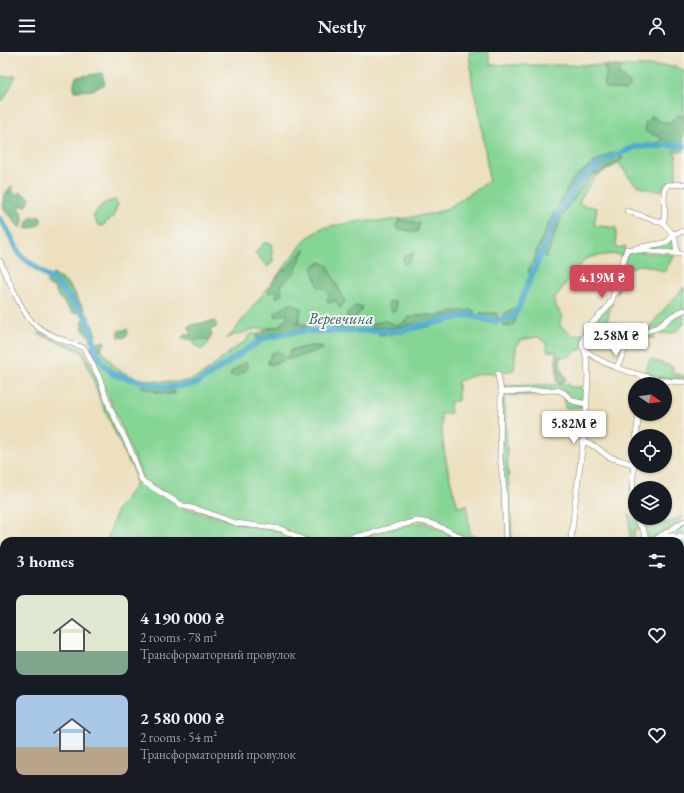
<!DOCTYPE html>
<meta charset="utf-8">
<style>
:root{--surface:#171b24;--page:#242831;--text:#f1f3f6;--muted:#9ea1a6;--accent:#d1495b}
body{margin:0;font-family:"EB Garamond",serif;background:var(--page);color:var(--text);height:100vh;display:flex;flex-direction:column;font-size:15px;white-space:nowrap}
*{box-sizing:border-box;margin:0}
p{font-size:13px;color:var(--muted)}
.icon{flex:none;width:22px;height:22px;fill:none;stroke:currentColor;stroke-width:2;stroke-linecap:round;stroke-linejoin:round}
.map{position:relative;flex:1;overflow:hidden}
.details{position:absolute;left:0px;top:485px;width:684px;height:256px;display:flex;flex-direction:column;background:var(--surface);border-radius:12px 12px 0 0;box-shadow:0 1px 3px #0004}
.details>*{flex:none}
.needle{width:26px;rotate:103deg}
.controls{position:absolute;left:628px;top:325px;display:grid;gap:8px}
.controls a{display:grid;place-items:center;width:44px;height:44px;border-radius:50%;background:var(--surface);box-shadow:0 1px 3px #0004;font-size:20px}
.price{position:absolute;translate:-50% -34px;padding:0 9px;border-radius:4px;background:#fff;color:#222;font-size:13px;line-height:26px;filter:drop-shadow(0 1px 2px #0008)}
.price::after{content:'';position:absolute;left:50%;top:24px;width:12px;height:9px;margin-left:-6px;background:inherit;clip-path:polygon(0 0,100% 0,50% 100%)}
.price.selected{background:var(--accent);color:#fff}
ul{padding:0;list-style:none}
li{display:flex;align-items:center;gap:12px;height:100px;padding:0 16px}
li span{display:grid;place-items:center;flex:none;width:112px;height:80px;border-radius:8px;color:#555}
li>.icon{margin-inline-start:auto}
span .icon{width:48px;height:48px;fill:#fffc;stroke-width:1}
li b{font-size:17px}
h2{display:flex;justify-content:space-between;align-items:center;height:48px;padding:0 16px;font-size:17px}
header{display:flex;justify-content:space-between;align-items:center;height:52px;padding:0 16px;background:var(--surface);font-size:18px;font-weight:700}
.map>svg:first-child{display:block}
.green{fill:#85d595;stroke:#507858;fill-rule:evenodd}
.forest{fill:#6cb67e;stroke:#44694d}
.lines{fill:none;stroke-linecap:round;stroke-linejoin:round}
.river{stroke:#4eabcd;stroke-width:6}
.minor-casing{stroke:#847e6e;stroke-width:6}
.minor{stroke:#fff;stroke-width:5}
.labels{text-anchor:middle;stroke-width:4;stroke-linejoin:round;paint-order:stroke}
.water-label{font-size:16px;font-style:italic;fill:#325c6c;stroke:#f6f6f2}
</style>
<header><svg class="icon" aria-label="menu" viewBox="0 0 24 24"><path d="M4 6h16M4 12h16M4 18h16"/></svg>Nestly<svg class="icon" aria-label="person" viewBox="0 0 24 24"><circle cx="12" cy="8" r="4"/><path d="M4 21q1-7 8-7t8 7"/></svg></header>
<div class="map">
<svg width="684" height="741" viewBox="0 0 684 741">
<rect width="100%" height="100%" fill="#f6f6f2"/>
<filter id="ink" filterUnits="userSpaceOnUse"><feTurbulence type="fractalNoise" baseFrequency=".025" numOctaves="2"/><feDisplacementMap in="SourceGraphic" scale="8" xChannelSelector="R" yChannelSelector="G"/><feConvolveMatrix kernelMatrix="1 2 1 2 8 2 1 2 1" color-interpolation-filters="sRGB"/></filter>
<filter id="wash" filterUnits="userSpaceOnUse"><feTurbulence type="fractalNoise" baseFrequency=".012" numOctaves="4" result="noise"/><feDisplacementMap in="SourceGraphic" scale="16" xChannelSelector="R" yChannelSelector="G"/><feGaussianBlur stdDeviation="0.9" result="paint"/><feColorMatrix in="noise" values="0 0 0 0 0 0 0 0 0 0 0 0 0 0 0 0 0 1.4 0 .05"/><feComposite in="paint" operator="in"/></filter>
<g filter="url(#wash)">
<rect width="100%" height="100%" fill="#ece0bf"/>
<path class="green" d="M469,0H488L491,13H607L604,15L607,22L605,35L625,38L630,35L629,30L618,22L622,18L619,14H675L684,19V64H677C668,74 662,71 652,64L647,80L660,85L661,88L660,96L684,93V99H673L676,102V129L666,132L661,139C634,136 634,133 619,111L595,125L581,146L579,152L597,156L594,173L616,176V193L617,196L626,194L622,205L616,202L596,204L585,207L554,247V251L563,265L559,273L574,284L584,281L582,297L574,300L569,305H556V300L547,299L546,291L538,285L520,288L516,296L514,318L496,321L495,323C484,318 469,326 458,329V349L450,350L451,361L441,362C442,396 448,422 458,455L467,453L470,482L487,489H471L433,469L414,467L334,489H308L280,476L238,470L182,452L143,428L123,378L87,296L91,294L95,307L97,295L101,296C106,304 111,312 119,318C134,328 176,334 193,327C213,319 227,298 248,288L247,285L251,282H259L256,286L257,287L265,283L309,275L294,272L299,269L301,256L286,261L287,265L280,273L281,274L251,278L226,286L230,284L307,186L322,176L360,169H383L406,166L430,162L445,158L489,129L487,111L479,58L473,38ZM612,101L621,104L599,121L593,122L566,157L556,178L547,204L544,199L530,222L528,219L535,207L537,198L548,172L573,127L593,111ZM453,259L474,261L446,264L424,272H411L402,275L372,276L384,269L399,273L421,263H439ZM348,260H360L352,269L353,276L323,273L324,265L334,270L346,269ZM481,261H497V267L480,264ZM145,331L166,338L169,337L175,341L156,340L150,336L142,335Z
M16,24L4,47L0,49V25Z
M115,148L118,152L113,165L102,174L98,173L93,165C99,154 103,150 115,148Z
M673,184L677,200L633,197L664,192Z
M264,191H271L273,209L268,215L255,201Z
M628,199L675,203L664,220C656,216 639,209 630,217C625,221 620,236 616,243L619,228Z
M684,235V257L658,274L633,281L626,284L587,282L586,294L617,310L616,312H613L590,300L584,294L586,282L589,277L612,250L607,269L636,277H647Z
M684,259V272L674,281L654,282V286H632L633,285L659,276L674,263Z
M41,281L81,297L85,302L97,325L109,359L141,429L180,455L245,473L288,481L302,489H107L117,458L135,434V425L133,415L128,409L102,352L84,303L81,299L38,282Z
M195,287H210L208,292L201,298L194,292Z
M650,307L673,315L671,321L684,324V328L644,323Z
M504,332V334L569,332V335H584V349L575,348L564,338L505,339L503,337L501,333Z
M559,340L562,342L504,344L512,489H508L501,407L502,343L505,341Z
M564,345L568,349L583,353L584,355L565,356Z
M629,462L643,478H634V489H630Z
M684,464L675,473L648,489L647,480L642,472L667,471Z
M416,471H426L465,489H345Z
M684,472V484L667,483Z
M661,487L684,489V551H680V489H659Z
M0,514L4,515V737H50L47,741H0Z
M351,737H414L415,739L396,741H351Z
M472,737H497L499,741H473Z"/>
<path class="forest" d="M607,13L619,14L622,18L618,22L629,30L630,35L625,38L605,36L604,26L607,22L604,15Z
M102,21L105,32L93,38L74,39V31L76,25Z
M652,64C662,71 668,74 677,64H684V85H682V88H684V93L660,96L655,92L661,88L660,85L646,80C644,72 645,69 652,64Z
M612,101L621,104L623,107L599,121L593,122L566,157L556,178L547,204L545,206L543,200L530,222L528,219L535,207L537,198L548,172L573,127L593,111Z
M12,134L13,140L16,143L20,140L30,146L27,154H19C24,164 24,165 21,176C16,173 15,170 12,166C10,163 7,162 5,159C0,148 5,140 12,134Z
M39,163L42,167L39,173L28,177L25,176L27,170L32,164L35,166Z
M400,168L420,171L417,180L397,177L396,172Z
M303,198H305L294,221L281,234L282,243L278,245H276L277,238L269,241L268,236L281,220L287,216Z
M412,200L414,203L406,212H404L403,206Z
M321,210L328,214L345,249L340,256L335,248L331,251L327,250L329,242L323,236L318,235L312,215Z
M53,222C61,227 68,231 73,238C76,241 76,246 78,249C83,255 84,254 86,263L84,264L79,260L73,261L58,244L54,235H50L46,230Z
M396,249V257L393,261L388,252L389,250Z
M289,252H295L301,256L299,269L295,272H309V275L265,283L257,287L256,286C261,277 271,276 281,274L280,273L287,265L286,261L276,265L275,261Z
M354,254L363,255L360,260L352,269L353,277L339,276L323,273L320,269L324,265L334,270L346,269L348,260Z
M513,257L517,260L514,272L509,275L504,274L503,262Z
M473,258L475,261H467L446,264L424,272H411L402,275L372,276V272L384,269L399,273L408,268L406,266L421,263H439L453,259Z
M480,261L497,262V267L480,264Z
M85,267C93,271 94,276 96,284L88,283L83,278L82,269Z
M215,269L217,273L215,276L210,278L212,283L210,287L190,288L182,286L184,283H191L189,274L195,272Z
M127,277L128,282L124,286L119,285L118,279Z
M383,278H401L402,281L378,283Z
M103,289L106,291L101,296H97L102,305L98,308L95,307L91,294Z
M311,294H321L323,297L269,313L268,309L272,301L279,299L285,305L288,304L291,298Z
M558,304L561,305C559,314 560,318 566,325V328L560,332L557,330L556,306Z
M246,310L248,312L246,317L237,324L230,323L231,320Z
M145,331L166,338L169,337L176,341C164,345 153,337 141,335Z"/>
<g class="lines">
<path class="river" d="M0,167L7,177L20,203L57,232L87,266L95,296L101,310L113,322L166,336L196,332L264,286L302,279H399L469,263L492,269L506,267L514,264L518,256L555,169L579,128L603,110L618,102L635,95L667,93L684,94"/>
</g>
</g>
<g filter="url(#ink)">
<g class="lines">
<defs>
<path id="minor" d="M627,159L663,171
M673,182L684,179
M636,196L665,191L669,188L673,182
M627,197L612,248L606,257L588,275L583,288L582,294C598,315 658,330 684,330
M627,197L684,202
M677,201L675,186L673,182L663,171C668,160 660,141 667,133L684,132
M0,209C9,228 18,253 31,269C42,282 69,290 84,296L99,325L110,356L131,399L142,429L183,454L203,459L235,471L281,477L306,489
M617,315L631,284L659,275L672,264L684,258
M498,322L501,340L500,406L504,436L506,489
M643,332L644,325
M501,340L558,338L564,341L573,349L587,352
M636,384L639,362
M583,389L596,395L609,405L633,412
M635,393L631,458L633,464L643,477L647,489
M661,483L684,486
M340,489L417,469C435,470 452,481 468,489
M571,489C575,440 585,392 587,343C588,327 589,312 584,297
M653,489L684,469
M350,737V741
M559,737L560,741
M614,737L615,741
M673,737L674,741
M405,741L416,740
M429,741L446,737"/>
</defs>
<use href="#minor" class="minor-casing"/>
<use href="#minor" class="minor"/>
</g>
</g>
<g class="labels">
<g class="water-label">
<text x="341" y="272">Веревчина</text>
</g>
</g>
</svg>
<div class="controls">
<a><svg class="needle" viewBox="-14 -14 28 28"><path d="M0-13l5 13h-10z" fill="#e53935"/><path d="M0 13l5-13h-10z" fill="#9ea1a6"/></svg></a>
<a><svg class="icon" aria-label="locate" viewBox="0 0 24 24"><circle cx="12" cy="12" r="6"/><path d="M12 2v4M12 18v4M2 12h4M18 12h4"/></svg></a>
<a><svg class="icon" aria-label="layers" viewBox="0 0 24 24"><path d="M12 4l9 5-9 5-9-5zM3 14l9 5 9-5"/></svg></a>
</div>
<b class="price selected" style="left:602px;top:247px">4.19M ₴</b>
<b class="price" style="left:616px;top:305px">2.58M ₴</b>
<b class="price" style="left:574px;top:393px">5.82M ₴</b>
<section class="details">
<h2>3 homes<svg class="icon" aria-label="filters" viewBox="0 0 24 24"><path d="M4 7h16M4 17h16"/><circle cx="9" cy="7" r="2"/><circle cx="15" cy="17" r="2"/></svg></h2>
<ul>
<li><span style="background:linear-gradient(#dfe7d0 70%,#7fa58c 0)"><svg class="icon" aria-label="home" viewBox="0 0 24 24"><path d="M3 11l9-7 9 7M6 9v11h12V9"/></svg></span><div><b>4 190 000 ₴</b><p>2 rooms · 78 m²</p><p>Трансформаторний провулок</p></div><svg class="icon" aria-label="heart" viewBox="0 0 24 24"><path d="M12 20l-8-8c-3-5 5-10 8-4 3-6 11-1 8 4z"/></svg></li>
<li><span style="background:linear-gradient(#a9c7e8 65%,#b9a48a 0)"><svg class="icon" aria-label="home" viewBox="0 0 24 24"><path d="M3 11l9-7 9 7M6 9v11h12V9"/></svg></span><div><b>2 580 000 ₴</b><p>2 rooms · 54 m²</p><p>Трансформаторний провулок</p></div><svg class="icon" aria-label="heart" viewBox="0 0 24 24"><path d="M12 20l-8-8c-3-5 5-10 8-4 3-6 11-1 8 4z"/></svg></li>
</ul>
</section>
</div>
